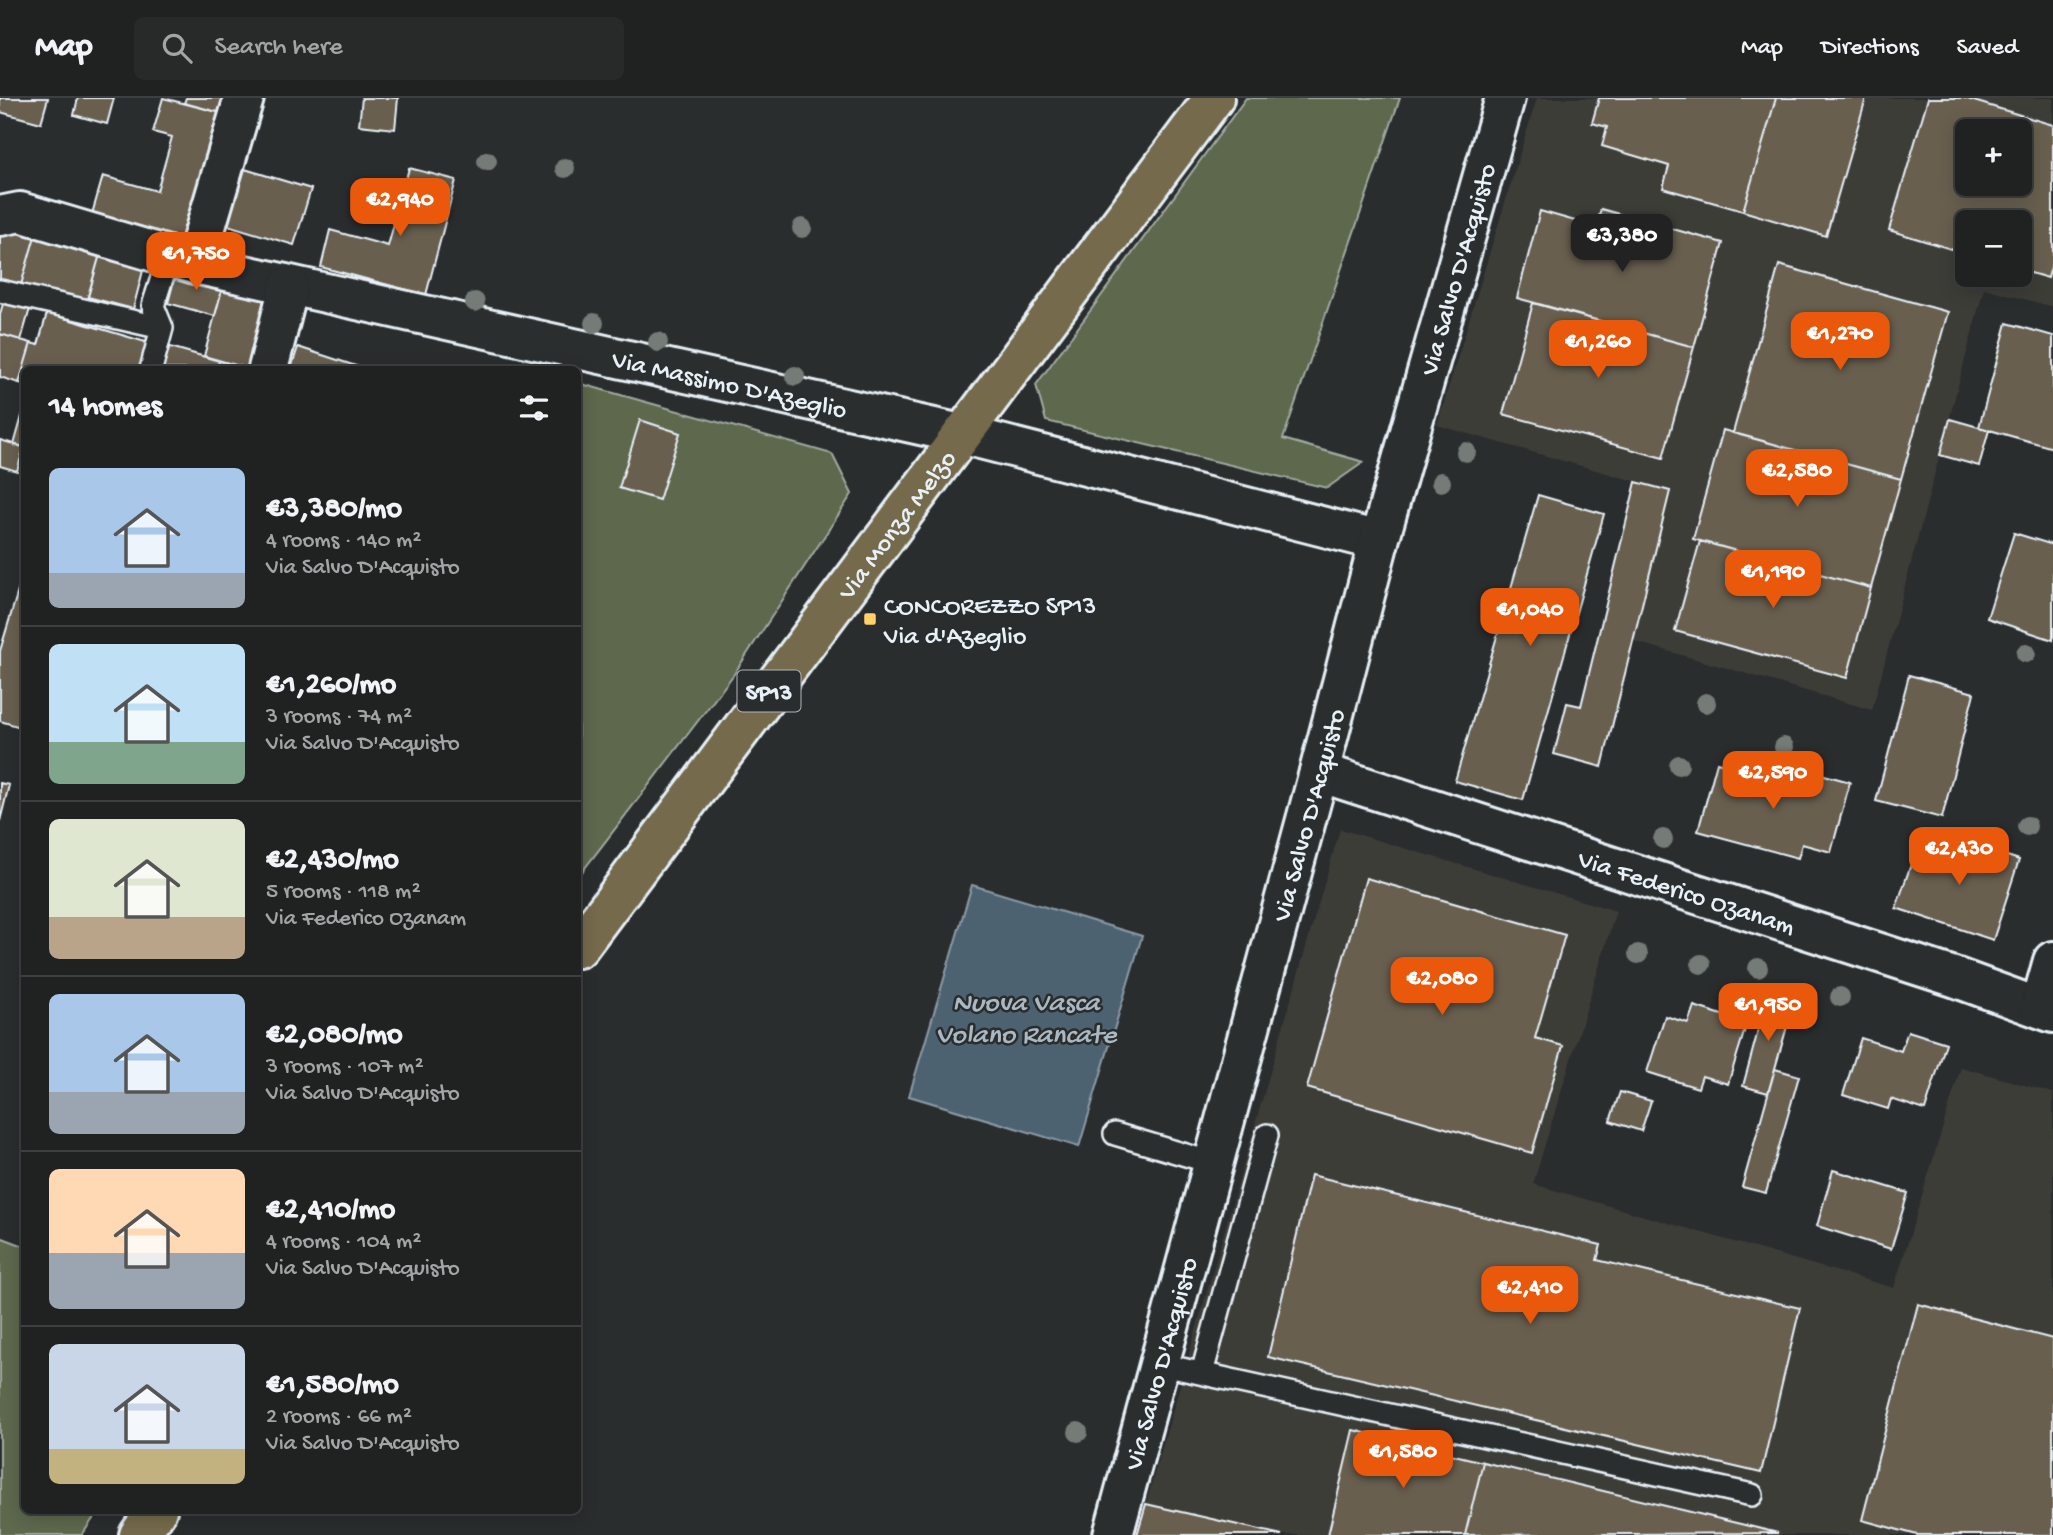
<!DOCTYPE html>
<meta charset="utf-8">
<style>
:root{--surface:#202222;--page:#282a2a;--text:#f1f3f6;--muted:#a2a4a5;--line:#3d3f40;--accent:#ea580c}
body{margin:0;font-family:"Gochi Hand",sans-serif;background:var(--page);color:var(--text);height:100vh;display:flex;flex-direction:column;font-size:26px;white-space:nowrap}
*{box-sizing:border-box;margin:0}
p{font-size:23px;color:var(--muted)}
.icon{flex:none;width:38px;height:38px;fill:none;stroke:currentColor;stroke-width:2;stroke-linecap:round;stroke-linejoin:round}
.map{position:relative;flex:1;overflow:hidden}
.drawer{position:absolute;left:21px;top:268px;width:560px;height:1148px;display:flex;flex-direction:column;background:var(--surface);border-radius:10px;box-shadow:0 4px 18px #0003,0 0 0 2px var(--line)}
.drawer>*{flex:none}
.fabs{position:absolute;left:1955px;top:21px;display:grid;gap:14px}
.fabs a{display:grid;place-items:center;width:77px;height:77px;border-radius:10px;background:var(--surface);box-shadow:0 4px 18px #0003,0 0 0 2px var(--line);font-size:35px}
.price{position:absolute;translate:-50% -60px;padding:0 16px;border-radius:14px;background:var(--accent);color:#fff;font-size:23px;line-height:46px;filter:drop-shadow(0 2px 4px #0008)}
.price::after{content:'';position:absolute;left:50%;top:42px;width:21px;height:16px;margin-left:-10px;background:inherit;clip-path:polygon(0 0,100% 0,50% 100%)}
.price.current{background:#222;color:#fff}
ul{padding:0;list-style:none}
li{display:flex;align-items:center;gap:21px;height:175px;padding:0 28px}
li+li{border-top:2px solid var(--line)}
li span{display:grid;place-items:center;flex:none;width:196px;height:140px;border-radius:10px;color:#555}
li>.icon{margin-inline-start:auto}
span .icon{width:84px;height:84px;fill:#fffc;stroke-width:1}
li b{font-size:30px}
h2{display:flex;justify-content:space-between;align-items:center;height:84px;padding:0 28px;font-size:30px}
header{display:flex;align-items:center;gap:42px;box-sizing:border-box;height:98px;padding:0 35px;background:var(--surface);border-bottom:2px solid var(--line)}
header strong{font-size:33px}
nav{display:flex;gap:38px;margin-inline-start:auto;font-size:24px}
.search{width:490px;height:63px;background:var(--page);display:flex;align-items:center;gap:18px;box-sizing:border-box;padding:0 24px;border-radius:10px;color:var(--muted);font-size:26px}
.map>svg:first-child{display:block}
.built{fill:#3d3c38;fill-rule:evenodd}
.green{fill:#5d674e;stroke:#a2aca3;stroke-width:2}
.water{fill:#4e6271;stroke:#8c9ba7;stroke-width:2}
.building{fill:#685e4f;stroke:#e8f1f8;stroke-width:2;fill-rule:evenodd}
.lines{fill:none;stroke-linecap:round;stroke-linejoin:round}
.service-casing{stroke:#e8f1f8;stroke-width:26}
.minor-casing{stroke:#e8f1f8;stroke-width:44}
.tertiary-casing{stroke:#e8f1f8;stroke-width:44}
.primary-casing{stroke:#e8f1f8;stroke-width:44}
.service{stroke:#2a2d2e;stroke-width:21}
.minor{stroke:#2a2d2e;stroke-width:38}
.tertiary{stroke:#2a2d2e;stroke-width:38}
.primary{stroke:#746b4b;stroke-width:38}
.tree{fill:#747b78}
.poi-dot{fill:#ffd166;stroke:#2a2d2e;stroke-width:2.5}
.labels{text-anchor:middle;stroke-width:5;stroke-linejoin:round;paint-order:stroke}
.shield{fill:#2a2d2e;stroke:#afb6bb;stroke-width:2}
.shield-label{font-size:24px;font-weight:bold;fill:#e8f1f8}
.street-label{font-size:26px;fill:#e8f1f8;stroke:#2a2d2e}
.poi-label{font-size:26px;fill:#e8f1f8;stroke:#2a2d2e;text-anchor:start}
.water-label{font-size:28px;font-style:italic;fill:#aab8c2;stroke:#2a2d2e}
</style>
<header>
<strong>Map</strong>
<div class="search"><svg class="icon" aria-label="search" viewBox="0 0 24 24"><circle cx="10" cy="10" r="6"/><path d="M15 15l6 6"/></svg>Search here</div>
<nav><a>Map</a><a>Directions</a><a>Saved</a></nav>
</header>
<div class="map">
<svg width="2053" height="1437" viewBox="0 0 2053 1437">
<rect width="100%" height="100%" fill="#2a2d2e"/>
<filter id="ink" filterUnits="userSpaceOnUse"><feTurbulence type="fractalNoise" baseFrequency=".0143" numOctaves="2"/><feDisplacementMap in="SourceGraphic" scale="14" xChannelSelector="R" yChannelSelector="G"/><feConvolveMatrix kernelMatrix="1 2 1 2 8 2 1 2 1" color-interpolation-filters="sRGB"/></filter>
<g filter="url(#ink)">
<path class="built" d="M1537,0H2053V209L1984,190L1872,612L1633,543L1670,393L1437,327ZM1967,33H2020V86H1967ZM1967,124H2020V177H1967Z
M1340,731L1616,813L1533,1086L1894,1190L1961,969L2053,995V1437H1137Z"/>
<path class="green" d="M1246,0H1400L1283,341L1364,364L1327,390L1046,323L1036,287Z
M578,285L832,356L852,396L734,576L578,779Z
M0,1139L24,1148V1412H99L82,1437H0Z"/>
<path class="water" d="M972,787L1142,838L1079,1049L909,998Z"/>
<path class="building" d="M0,0H48L41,25L0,14Z
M78,0H114L107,26L74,17Z
M163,0L229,17L193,144L92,116L103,78L157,93L172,39L153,34Z
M186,0H234L229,17L184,5Z
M362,0H398L395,31L359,27Z
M1599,0H1776L1743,113L1663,90L1669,68L1602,48L1607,29L1592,25Z
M1776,0H1866L1826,138L1743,113Z
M1928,0H1964L2053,27V162L2048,180L2020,172V124H1967V156L1889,132ZM1967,33H2020V86H1967Z
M238,69L311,91L294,147L221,125Z
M409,70L456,82L426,197L321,169L330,132L388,148Z
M1601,111L1723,145L1694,249L1517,200L1540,113L1596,129Z
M0,130L37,131L21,187L0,186Z
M37,131L102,149L86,205L21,187Z
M102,149L146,161L133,211L88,199Z
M1779,167L1948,214L1901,381L1733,335Z
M177,171L224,184L215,218L168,205Z
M224,184L276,198L250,271L204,258Z
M5,199L31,207L21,242L0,236V216Z
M1533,205L1694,249L1663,360L1503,316Z
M47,215L149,245L141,271H24V286L19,285L31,245L38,247Z
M2007,225L2053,238V350L1979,329Z
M0,236L31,245L19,285L0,279Z
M167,248L219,263L217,271H161Z
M298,249L365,271H291Z
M219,263L250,271H217Z
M24,311V349L14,347Z
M1950,321L1989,332L1979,368L1940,357Z
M640,322L680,335L659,402L619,390Z
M1723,332L1901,381L1871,490L1693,441Z
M0,342L24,349L17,373L0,368Z
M1636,384L1670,393L1602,669L1554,656L1567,605L1581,608Z
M1538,397L1604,416L1523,702L1455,683Z
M2014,435L2053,447V542L1987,520Z
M1700,443L1871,490L1847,580L1675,533Z
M21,483L24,484V630L0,623V553Z
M1909,577L1974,595L1942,720L1876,703Z
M1717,664L1813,691L1817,675L1850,684L1831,754L1802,746L1798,760L1698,733Z
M0,685L9,687L0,723Z
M1953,740L2019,762L1993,842L1896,810L1918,746L1948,756Z
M1366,780L1565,837L1535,940L1563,948L1532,1055L1307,990Z
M1768,896L1794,904L1768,995L1743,988Z
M1694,908L1747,925L1728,986L1702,978L1698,990L1647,974L1665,918L1688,925Z
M1908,933L1946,945L1925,1012L1891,1001L1888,1011L1843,997L1861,940L1901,953Z
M1775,971L1799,978L1766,1095L1742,1089Z
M1620,994L1651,1003L1641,1033L1610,1023Z
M1833,1072L1908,1095L1891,1151L1817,1128Z
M1311,1077L1601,1147L1597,1162L1800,1210L1761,1375L1268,1259Z
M1918,1206L2053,1241V1437H1917L1862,1422Z
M1353,1332L1483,1364L1465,1437H1328Z
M1483,1364L1778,1435L1465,1437Z
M1146,1406L1282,1437H1137Z"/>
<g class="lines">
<defs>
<path id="service" d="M0,193L162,230L151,271
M162,230L153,208L169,158
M1115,1036L1213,1065
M1159,1266L1752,1397
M1202,1275L1267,1037"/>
<g id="minor">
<path id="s1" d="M0,118L20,114L195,166L961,336L1379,443"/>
<path d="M195,166L244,0"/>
<path d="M268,271L289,188"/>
<path id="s2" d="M1319,674L1954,879L2053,915"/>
<path d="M2040,909L2053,863"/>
</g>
<g id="tertiary">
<path id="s3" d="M1113,1437L1319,674L1379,443L1505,0"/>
</g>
<g id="primary">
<path id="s4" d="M578,850L1214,0"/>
<path d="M139,1437L157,1412"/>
</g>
</defs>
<use href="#service" class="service-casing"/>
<use href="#minor" class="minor-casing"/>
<use href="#tertiary" class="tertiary-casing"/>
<use href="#primary" class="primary-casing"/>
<use href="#service" class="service"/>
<use href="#minor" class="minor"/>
<use href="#tertiary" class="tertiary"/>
<use href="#primary" class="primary"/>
</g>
<g class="tree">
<circle cx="487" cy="63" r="10"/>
<circle cx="565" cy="70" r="10"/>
<circle cx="802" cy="130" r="10"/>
<circle cx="475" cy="204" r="10"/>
<circle cx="594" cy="225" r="10"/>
<circle cx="658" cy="244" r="10"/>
<circle cx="795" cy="278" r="10"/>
<circle cx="1466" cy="354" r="10"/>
<circle cx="1441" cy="384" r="10"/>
<circle cx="2026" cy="555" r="10"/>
<circle cx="1706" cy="605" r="10"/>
<circle cx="1784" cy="649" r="10"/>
<circle cx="1679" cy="667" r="10"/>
<circle cx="2027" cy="728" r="10"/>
<circle cx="1663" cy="741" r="10"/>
<circle cx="1638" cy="856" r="10"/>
<circle cx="1701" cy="866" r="10"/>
<circle cx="1758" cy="870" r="10"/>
<circle cx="1840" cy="899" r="10"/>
<circle cx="1078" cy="1334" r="10"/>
</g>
</g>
<rect class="poi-dot" x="863" y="514" width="14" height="14" rx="3.5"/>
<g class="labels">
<rect class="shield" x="737.5" y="572.5" width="63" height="41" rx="5"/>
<g class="shield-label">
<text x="769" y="601">SP13</text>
</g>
<g class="street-label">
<text dy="9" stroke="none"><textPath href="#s3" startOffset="1312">Via Salvo D'Acquisto</textPath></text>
<text dy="9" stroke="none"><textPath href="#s1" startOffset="751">Via Massimo D'Azeglio</textPath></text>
<text dy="9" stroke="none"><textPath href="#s4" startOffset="530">Via Monza Melzo</textPath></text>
<text dy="9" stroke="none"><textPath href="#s3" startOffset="746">Via Salvo D'Acquisto</textPath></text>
<text dy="9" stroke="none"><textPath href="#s2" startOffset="387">Via Federico Ozanam</textPath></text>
<text dy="9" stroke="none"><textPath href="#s3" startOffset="178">Via Salvo D'Acquisto</textPath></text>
</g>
<g class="poi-label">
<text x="884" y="515">CONCOREZZO SP13<tspan x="884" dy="30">Via d'Azeglio</tspan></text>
</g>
<g class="water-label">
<text x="1026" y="912">Nuova Vasca<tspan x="1026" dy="32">Volano Rancate</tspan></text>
</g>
</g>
</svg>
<div class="fabs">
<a>+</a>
<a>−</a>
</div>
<b class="price" style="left:400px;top:140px">€2,940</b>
<b class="price current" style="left:1622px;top:176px">€3,380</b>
<b class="price" style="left:196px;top:194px">€1,750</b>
<b class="price" style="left:1840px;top:274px">€1,270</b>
<b class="price" style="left:1598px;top:282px">€1,260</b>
<b class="price" style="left:1797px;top:411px">€2,580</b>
<b class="price" style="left:1773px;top:512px">€1,190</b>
<b class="price" style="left:1530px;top:550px">€1,040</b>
<b class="price" style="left:1773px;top:713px">€2,590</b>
<b class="price" style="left:1959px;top:789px">€2,430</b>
<b class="price" style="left:1442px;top:919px">€2,080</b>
<b class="price" style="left:1768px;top:945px">€1,950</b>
<b class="price" style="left:1530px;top:1228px">€2,410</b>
<b class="price" style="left:1403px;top:1392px">€1,580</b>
<section class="drawer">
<h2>14 homes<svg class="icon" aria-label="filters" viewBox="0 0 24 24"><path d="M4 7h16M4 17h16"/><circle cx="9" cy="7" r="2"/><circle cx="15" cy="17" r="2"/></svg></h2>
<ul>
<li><span style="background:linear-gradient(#a9c7e8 75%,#9aa5b1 0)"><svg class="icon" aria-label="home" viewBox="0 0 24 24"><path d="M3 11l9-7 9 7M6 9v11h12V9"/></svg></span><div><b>€3,380/mo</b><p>4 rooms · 140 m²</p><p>Via Salvo D'Acquisto</p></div></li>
<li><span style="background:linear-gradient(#bfe0f5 70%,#7fa58c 0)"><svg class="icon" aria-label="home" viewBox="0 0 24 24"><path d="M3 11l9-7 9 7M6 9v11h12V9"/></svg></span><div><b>€1,260/mo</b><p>3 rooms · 74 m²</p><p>Via Salvo D'Acquisto</p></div></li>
<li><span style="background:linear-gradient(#dfe7d0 70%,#b9a48a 0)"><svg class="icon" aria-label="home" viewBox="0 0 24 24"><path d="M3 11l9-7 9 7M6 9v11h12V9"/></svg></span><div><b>€2,430/mo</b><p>5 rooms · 118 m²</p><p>Via Federico Ozanam</p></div></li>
<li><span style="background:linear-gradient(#a9c7e8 70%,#9aa5b1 0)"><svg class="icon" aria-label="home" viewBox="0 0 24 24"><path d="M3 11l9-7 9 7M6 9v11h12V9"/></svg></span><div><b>€2,080/mo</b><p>3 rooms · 107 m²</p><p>Via Salvo D'Acquisto</p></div></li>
<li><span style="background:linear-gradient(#ffd9b3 60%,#9aa5b1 0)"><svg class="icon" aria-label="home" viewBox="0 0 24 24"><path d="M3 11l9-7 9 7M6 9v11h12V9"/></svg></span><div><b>€2,410/mo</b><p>4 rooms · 104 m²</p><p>Via Salvo D'Acquisto</p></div></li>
<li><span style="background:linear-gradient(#c9d6e8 75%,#c2b280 0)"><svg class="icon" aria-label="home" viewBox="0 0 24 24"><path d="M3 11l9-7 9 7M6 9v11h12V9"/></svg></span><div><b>€1,580/mo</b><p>2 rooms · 66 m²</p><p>Via Salvo D'Acquisto</p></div></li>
</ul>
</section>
</div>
